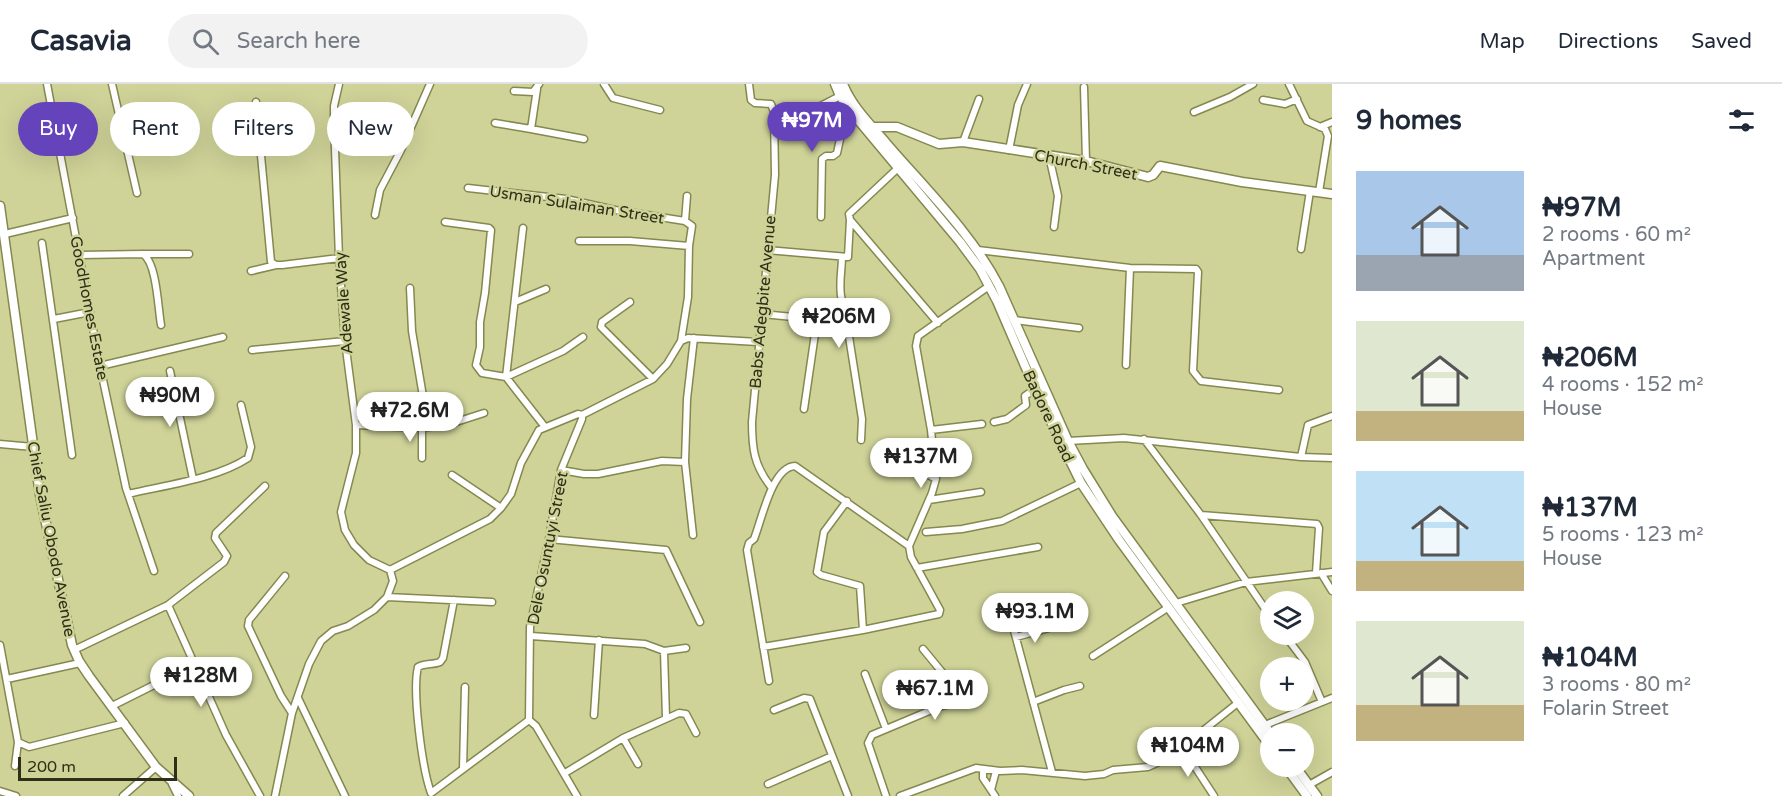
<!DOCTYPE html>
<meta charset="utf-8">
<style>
:root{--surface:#fff;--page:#f2f2f3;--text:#1f2937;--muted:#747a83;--line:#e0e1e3;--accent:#6443bb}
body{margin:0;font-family:"Varela Round",sans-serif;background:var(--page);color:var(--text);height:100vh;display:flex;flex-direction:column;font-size:22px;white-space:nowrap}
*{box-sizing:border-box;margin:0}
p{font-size:20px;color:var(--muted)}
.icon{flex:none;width:33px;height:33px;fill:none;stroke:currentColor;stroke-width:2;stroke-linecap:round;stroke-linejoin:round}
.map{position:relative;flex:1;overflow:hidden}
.details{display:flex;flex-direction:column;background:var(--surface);width:450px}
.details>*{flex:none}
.top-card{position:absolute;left:18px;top:18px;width:570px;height:54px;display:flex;gap:12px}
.controls{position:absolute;left:1260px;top:507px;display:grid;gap:12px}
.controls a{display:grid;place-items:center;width:54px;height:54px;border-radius:50%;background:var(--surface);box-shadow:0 6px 24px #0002;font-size:30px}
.scale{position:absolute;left:18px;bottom:15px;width:159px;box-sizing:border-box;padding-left:6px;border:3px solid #2e2f18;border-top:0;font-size:16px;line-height:21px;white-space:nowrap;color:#2e2f18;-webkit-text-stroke:4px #cfd398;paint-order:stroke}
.price{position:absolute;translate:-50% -51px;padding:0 14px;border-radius:21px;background:#fff;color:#222;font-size:20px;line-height:39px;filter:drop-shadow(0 2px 3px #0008)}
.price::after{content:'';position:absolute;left:50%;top:36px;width:18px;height:14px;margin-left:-9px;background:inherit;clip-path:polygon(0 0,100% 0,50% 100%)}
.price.selected{background:var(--accent);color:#fff}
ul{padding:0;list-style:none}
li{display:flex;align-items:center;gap:18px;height:150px;padding:0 24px}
li span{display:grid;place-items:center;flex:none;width:168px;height:120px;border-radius:0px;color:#555}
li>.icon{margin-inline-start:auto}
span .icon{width:72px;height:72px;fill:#fffc;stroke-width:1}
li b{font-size:26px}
h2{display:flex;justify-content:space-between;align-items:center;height:72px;padding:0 24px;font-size:26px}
.pill{padding:0 21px;border-radius:27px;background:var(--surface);box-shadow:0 6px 24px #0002;font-size:21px;line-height:54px}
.pill.selected{background:var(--accent);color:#fff}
header{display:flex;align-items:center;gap:36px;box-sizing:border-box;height:84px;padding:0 30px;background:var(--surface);border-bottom:2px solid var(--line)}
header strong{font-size:28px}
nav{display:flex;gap:33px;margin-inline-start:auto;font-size:21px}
.search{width:420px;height:54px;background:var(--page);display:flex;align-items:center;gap:15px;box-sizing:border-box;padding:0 21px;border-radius:33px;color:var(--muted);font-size:22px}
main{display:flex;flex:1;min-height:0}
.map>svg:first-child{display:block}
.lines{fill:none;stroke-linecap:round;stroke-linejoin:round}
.street-casing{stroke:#85884f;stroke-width:9}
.secondary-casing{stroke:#85884f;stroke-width:11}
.street{stroke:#fff;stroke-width:6}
.secondary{stroke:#fff;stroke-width:8}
.labels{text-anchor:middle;stroke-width:5;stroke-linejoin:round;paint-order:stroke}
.street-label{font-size:16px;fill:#2e2f18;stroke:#cfd398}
</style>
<header>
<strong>Casavia</strong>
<div class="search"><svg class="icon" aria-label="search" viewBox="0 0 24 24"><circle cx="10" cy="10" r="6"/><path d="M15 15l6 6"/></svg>Search here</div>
<nav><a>Map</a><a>Directions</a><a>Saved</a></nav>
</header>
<main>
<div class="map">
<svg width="1332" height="712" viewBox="0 0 1332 712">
<rect width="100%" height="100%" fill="#cfd398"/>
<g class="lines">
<defs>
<path id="street" d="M47,0L100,282L126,404L154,487
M112,0L137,109
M339,0L334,22V37L339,174L345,257L356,341V369L341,428L345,446L354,461L369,476L390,486
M604,0L613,14L660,26
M749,0L751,16L755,19L771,20L774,28L811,27L840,12
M1289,0L1307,37L1325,45L1328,52L1319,108
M1084,3L1086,77
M514,7L533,8L539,0
M1263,16L1285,20L1297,15
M256,18L271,178L276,181H282L339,174
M1194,28L1230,13L1253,0
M495,39L531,45L537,5
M1320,43L1332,38
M531,45L584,55
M963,58L979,15
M1009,66L1018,21L1027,0
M1049,72L1058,112L1054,143
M468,104L566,115L615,126L685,137
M375,131L380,106L401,66L430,0
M821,133L822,75L826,72H833L837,69L844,37L853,30
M851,137L938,239
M445,138L489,144L491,146L485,209L480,238V263L476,281L482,289L506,293L563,267L583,253
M523,144L506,293L545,343
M5,150L73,134
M579,157H630L689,162
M42,159L72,371
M1301,165L1310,107
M767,166L848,173L850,136L849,130L898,84
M978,166L1130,184L1196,185L1198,188L1193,287L1201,297L1279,306
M144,170H189
M80,171L143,170C157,179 158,225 161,241
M842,173C842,186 838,204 842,216C844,221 846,223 845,230
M251,187L276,181
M410,204L412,247L428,342
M515,218L546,205
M630,218L602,238L601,243L653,295
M762,230L844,238L847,240L862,335L861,356
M54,235L90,228
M1014,236L1079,244
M681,257L688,213L689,162L692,142L685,137L687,112
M252,266L345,257
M1126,281L1130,184
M100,282L223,253
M170,287L193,395
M804,325L817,236
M994,338L1007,335L1026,321L1025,312L1035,305
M356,341L422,344L453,339L484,329
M931,346L982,340
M1144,355L1201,431L1270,532
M1068,357L1124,354L1301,373L1332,374
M0,360L33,363
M878,366L889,369L936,395
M1301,373L1308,341L1332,332
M422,374V344
M561,386L584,390H598L662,377L685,378
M452,391L501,424
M771,403C754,381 752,365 752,338L775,91L774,28
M128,410C166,401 216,395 248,374L251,363L241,321
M929,416L981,408
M847,417L824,448L817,488L821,491L860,502L863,546
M1201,431L1317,440L1319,444L1316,489
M926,448L962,445L1002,437L1081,399
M693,451L685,378L687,315L694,254
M549,455L666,466L700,538
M917,484L1038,463
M390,486L490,435L501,424L511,410L521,379L539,346L578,330L582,331L653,295L667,280L681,257L688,254L758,258
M1321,489L1332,507
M285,492L249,536L248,542L281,612L292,629
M387,513L492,518
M454,516L443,574L440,578C433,581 425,579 418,583C412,607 422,684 431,709L529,636
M1176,519L1246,498L1332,488
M168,521L226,651L260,712
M1009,528L1052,688
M1284,550L1305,578L1322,618
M531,552L645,560L664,567L686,564
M1016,553L1049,544
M0,561L18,658L15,682
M763,563L863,546L939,530L940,526L911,473L909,462L932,409L936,395L931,346L916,262L918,252L989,202
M923,565L951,599L959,619
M74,566L168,521L224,478L227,472L215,454L216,449L265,402
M664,567L666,634
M1093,572L1169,523
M865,590L886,645
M7,595L80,579
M769,597L747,466L749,459L754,455C762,435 772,383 795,382L909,462
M298,614L345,712
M1033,618L1064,606L1080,602
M112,622L196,580
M774,626L804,614L810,615L848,712
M594,631L599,556
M529,636L530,543L549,455L561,386L582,335V331
M529,636L536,642L577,712
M1265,641L1332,614
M623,654L638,680
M18,658L29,663L125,639
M1182,663L1214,712
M463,685L465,603
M983,685V694L995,712
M565,689L623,654L679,629L686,630L696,649
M172,700L178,712
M768,700L832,672
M1309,701L1332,688
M991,706L996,687
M0,707L16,712
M123,712L156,683
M275,712L292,629L309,580L321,557L333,547L348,542L374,526L387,513L393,497L390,486
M886,712L868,659L872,651L941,622L979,614
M900,712L976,684L1000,687L1022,686L1085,692L1104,690L1113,686L1148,683L1170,673L1239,618"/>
<path id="secondary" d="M835,0L840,12L853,30L960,158L980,185L997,217L1035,305L1081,399L1119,456L1270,662
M843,0C852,23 871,41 887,60C925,104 972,150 999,202L1068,357L1083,385L1112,432L1271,650
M873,43H897L939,60L963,58L1086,77L1148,93L1153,91L1160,82L1242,98L1332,110
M0,122L40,411L72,561L79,577L89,592L156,683L189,712
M1285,682L1307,712
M1295,682L1317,712"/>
</defs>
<use href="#street" class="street-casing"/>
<use href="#secondary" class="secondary-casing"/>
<use href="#street" class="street"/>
<use href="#secondary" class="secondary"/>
</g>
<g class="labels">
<g class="street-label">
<text transform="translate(1086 80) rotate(11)" y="6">Church Street</text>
<text transform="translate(577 120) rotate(9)" y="6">Usman Sulaiman Street</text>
<text transform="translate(762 218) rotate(-85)" y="6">Babs Adegbite Avenue</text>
<text transform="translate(343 219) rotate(-94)" y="6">Adewale Way</text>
<text transform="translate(90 224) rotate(79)" y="6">GoodHomes Estate</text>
<text transform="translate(1049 332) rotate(65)" y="6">Badore Road</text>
<text transform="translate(52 455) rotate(79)" y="6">Chief Saliu Obodo Avenue</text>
<text transform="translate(547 464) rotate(-79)" y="6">Dele Osuntuyi Street</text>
</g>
</g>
</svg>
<div class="controls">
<a><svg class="icon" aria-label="layers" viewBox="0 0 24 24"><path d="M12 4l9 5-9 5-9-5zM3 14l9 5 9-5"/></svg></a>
<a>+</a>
<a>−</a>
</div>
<div class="scale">200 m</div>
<b class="price selected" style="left:812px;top:69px">₦97M</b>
<b class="price" style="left:839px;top:265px">₦206M</b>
<b class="price" style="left:170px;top:344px">₦90M</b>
<b class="price" style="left:410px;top:359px">₦72.6M</b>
<b class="price" style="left:921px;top:405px">₦137M</b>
<b class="price" style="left:1035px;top:560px">₦93.1M</b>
<b class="price" style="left:201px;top:624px">₦128M</b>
<b class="price" style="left:935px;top:637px">₦67.1M</b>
<b class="price" style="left:1188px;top:694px">₦104M</b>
<div class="top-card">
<a class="pill selected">Buy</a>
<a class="pill">Rent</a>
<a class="pill">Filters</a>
<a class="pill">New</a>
</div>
</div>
<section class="details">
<h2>9 homes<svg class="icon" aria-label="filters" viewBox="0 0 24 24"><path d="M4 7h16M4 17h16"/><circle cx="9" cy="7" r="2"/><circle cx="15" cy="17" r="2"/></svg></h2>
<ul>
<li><span style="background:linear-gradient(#a9c7e8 70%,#9aa5b1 0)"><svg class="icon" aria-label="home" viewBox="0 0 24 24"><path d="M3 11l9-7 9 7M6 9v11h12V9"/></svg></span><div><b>₦97M</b><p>2 rooms · 60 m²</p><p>Apartment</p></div></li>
<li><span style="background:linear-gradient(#dfe7d0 75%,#c2b280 0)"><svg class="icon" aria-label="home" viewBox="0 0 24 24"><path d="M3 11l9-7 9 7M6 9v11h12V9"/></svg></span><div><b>₦206M</b><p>4 rooms · 152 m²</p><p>House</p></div></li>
<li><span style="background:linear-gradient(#bfe0f5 75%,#c2b280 0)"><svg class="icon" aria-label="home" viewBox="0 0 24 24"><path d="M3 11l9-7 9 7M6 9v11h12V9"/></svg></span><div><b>₦137M</b><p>5 rooms · 123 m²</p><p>House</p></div></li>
<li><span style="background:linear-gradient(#dfe7d0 70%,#c2b280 0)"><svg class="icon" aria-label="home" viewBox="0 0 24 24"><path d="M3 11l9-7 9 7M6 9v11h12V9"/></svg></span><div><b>₦104M</b><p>3 rooms · 80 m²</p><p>Folarin Street</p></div></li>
</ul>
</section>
</main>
